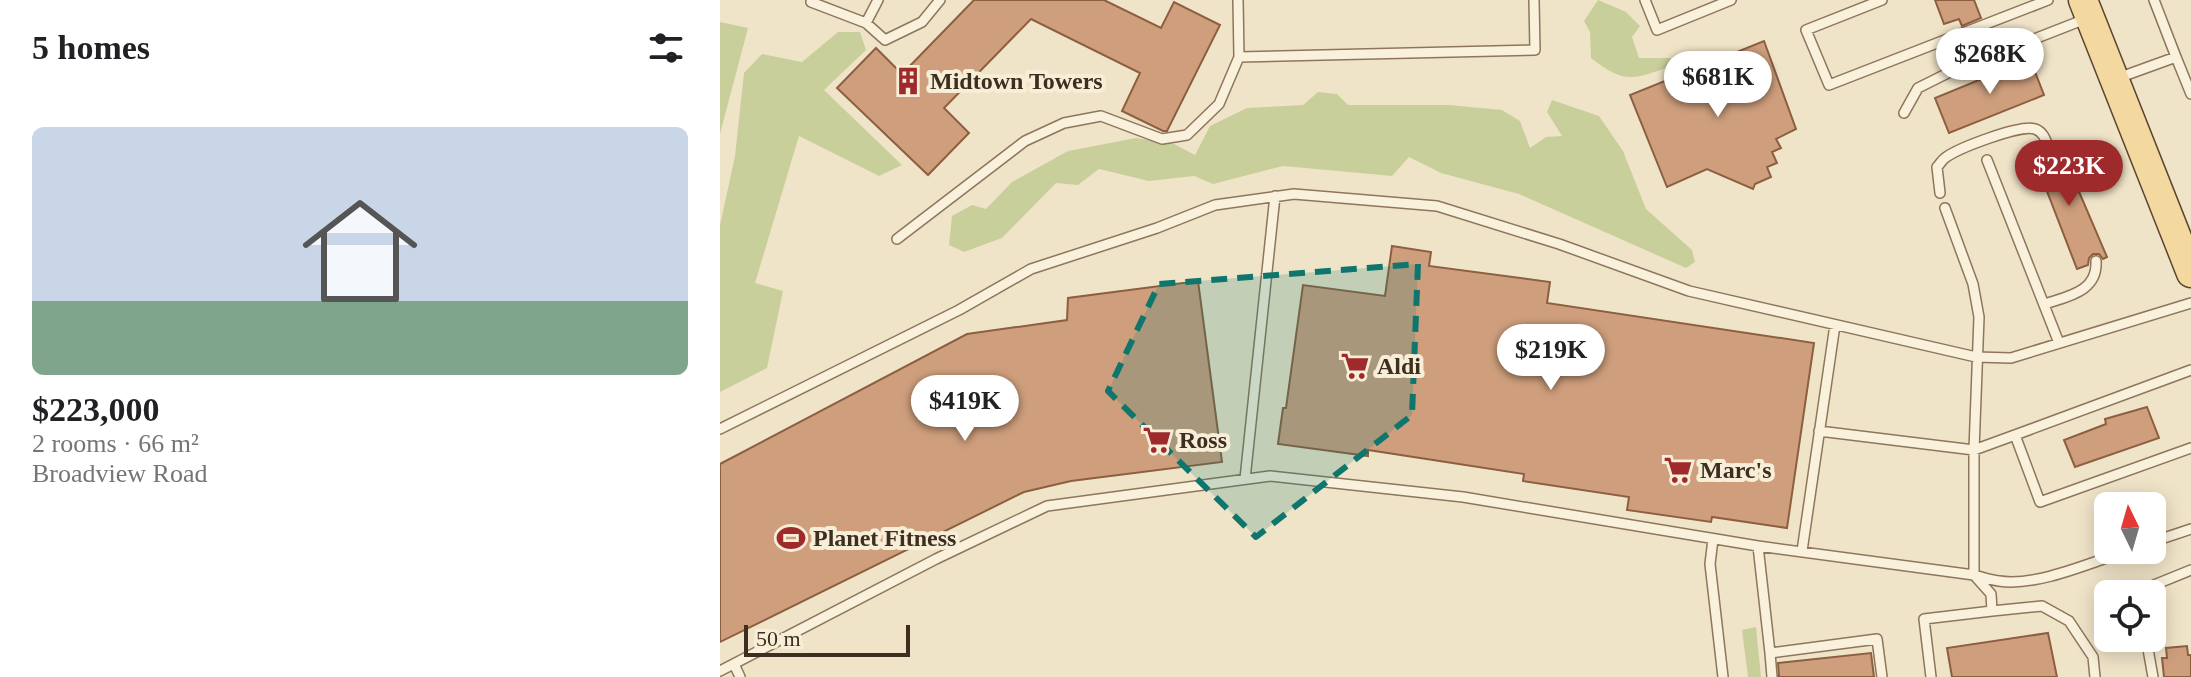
<!DOCTYPE html>
<meta charset="utf-8">
<style>
:root{--surface:#fff;--page:#f2f2f2;--text:#202124;--muted:#757577;--line:#e0e0e0;--accent:#9e2a2b}
body{margin:0;font-family:Georgia,serif;background:var(--page);color:var(--text);height:100vh;display:flex;flex-direction:column;font-size:30px;white-space:nowrap}
*{box-sizing:border-box;margin:0}
p{font-size:26px;color:var(--muted)}
.icon{flex:none;width:44px;height:44px;fill:none;stroke:currentColor;stroke-width:2;stroke-linecap:round;stroke-linejoin:round}
.map{position:relative;flex:1;overflow:hidden}
.drawer{display:flex;flex-direction:column;background:var(--surface);width:720px}
.drawer>*{flex:none}
.needle{width:52px;rotate:355deg}
.controls{position:absolute;left:1374px;top:492px;display:grid;gap:16px}
.controls a{display:grid;place-items:center;width:72px;height:72px;border-radius:12px;background:var(--surface);box-shadow:0 4px 20px #0003;font-size:40px}
.scale{position:absolute;left:24px;bottom:20px;width:166px;box-sizing:border-box;padding-left:8px;border:4px solid #3d2e20;border-top:0;font-size:22px;line-height:28px;white-space:nowrap;color:#3d2e20;-webkit-text-stroke:6px #f7eed8;paint-order:stroke}
.price{position:absolute;translate:-50% -68px;padding:0 18px;border-radius:28px;background:#fff;color:#222;font-size:26px;line-height:52px;filter:drop-shadow(0 2px 4px #0008)}
.price::after{content:'';position:absolute;left:50%;top:48px;width:24px;height:18px;margin-left:-12px;background:inherit;clip-path:polygon(0 0,100% 0,50% 100%)}
.price.current{background:var(--accent);color:#fff}
ul{padding:0;list-style:none}
li{display:grid;align-content:center;gap:16px;height:424px;padding:0 32px}
li+li{border-top:2px solid var(--line)}
li span{display:grid;place-items:center;height:248px;border-radius:12px;color:#555}
li>.icon{margin-inline-start:auto}
span .icon{width:144px;height:144px;fill:#fffc;stroke-width:1}
li b{font-size:34px}
h2{display:flex;justify-content:space-between;align-items:center;height:96px;padding:0 32px;font-size:34px}
main{display:flex;flex:1;min-height:0}
.map>svg:first-child{display:block}
.green{fill:#c9cf9b}
.building{fill:#cf9f7d;stroke:#8d5f41;stroke-width:2}
.lines{fill:none;stroke-linecap:round;stroke-linejoin:round}
.lane-casing{stroke:#8d765c;stroke-width:12}
.primary-casing{stroke:#5b4430;stroke-width:31}
.lane{stroke:#faf1dc;stroke-width:9}
.primary{stroke:#f3d9a0;stroke-width:28}
.marked{fill:#0f766e;fill-opacity:0.2;stroke:#0f766e;stroke-width:6;stroke-dasharray:16 10;stroke-linejoin:round}
.labels{text-anchor:middle;stroke-width:8;stroke-linejoin:round;paint-order:stroke}
.poi-label{font-size:24px;font-weight:bold;fill:#3d2e20;stroke:#f7eed8;text-anchor:start}
</style>
<main>
<section class="drawer">
<h2>5 homes<svg class="icon" aria-label="filters" viewBox="0 0 24 24"><path d="M4 7h16M4 17h16"/><circle cx="9" cy="7" r="2"/><circle cx="15" cy="17" r="2"/></svg></h2>
<ul>
<li><span style="background:linear-gradient(#c9d6e8 70%,#7fa58c 0)"><svg class="icon" aria-label="home" viewBox="0 0 24 24"><path d="M3 11l9-7 9 7M6 9v11h12V9"/></svg></span><div><b>$223,000</b><p>2 rooms · 66 m²</p><p>Broadview Road</p></div></li>
</ul>
</section>
<div class="map">
<svg width="1471" height="677" viewBox="0 0 1471 677">
<rect width="100%" height="100%" fill="#f0e4c8"/>
<path class="green" d="M878,0L906,12L920,26L912,37L919,58H952L946,68C910,81 902,82 871,58L870,32L864,21Z
M0,22L28,28L0,134Z
M118,32H140L146,50L104,90L182,165L159,176L79,136L35,283L63,291L47,368L0,392V225L15,156L24,73L42,54L82,62Z
M598,92L617,94L628,105H729L782,110L800,121L810,148L826,137L842,136L827,112L832,100L879,116L903,151L926,209L972,250L975,262L966,268L799,194L721,173L689,157L672,176L563,166L493,184L474,176L429,181L379,169L358,185L336,183L282,238L244,252L229,245L232,216L252,205L266,209L292,182L348,151L416,138L454,144L475,155L490,126L527,108L583,105Z
M1036,627L1041,677H1028L1022,630Z"/>
<path class="building" d="M254,0H384L441,28L454,2L500,25L447,131H443L402,111L420,73L311,19L224,108L249,133L208,175L117,88L156,48L182,74Z
M1215,0H1254L1261,18L1242,26L1239,19L1224,24Z
M1044,41L1076,129L1056,139L1061,148L1052,152L1057,163L1047,167L1051,177L1035,184L1033,189L987,169L947,187L910,95Z
M1310,59L1324,95L1229,133L1215,98Z
M1339,145L1387,257L1383,259L1379,254H1373L1369,258L1368,265L1357,269L1313,155L1322,151L1331,156Z
M672,246L711,252L709,266L830,282L827,303L1094,343L1067,528L992,517L991,522L907,510L909,497L803,481L804,474L648,450V456L558,444L563,408H566L583,285L665,296Z
M478,281L502,462L351,481L304,492L0,642V464L247,334L347,320L348,298Z
M1427,407L1439,438L1355,467L1344,440L1386,424L1385,419Z
M1328,633L1337,677H1232L1227,648Z
M1467,646L1468,655H1471V677H1444L1442,658H1447L1446,648Z
M1151,653L1154,677H1059L1058,663Z"/>
<g class="lines">
<defs>
<path id="lane" d="M518,0L519,57L815,50L814,0
M925,0L937,30L1011,0
M1162,0L1086,30L1109,85L1328,0
M91,2L146,23L158,0
M146,23L165,40L202,22L220,0
M1456,57L1471,94
M1398,78L1456,57L1434,0
M1184,113L1198,88L1232,71L1368,18
M1267,160L1339,343
M1220,193L1217,167C1220,164 1222,160 1225,158C1238,148 1301,124 1315,129C1324,132 1326,141 1329,149
M177,239L305,141L344,123L381,116L442,139L467,135L499,104L519,57
M1325,304C1349,296 1378,291 1376,261
M1471,370L1295,435L1320,502L1471,448
M0,429L239,310L311,269L437,228L495,205L574,194L717,206L839,244L969,291L1256,357L1291,358L1471,303
M1099,431L1254,450L1295,435
M525,479L555,196
M993,539L990,564L1003,677
M1432,542L1471,529
M1038,546L1050,653L1157,639L1162,677
M1082,551L1115,325
M1424,594L1434,585L1471,570
M1272,611L1322,606L1349,621L1373,657L1375,677
M1426,638L1433,677
M1050,653L1052,677
M14,664L20,677
M0,671L216,559L327,506L550,476L743,497L1038,546L1254,575C1262,577 1270,580 1279,581C1317,587 1372,562 1409,550
M1211,677L1204,619L1272,611L1271,594L1254,575V450L1259,317L1253,284L1225,208"/>
<path id="primary" d="M1363,0L1471,273"/>
</defs>
<use href="#lane" class="lane-casing"/>
<use href="#primary" class="primary-casing"/>
<use href="#lane" class="lane"/>
<use href="#primary" class="primary"/>
</g>
<path class="marked" d="M698,264L692,415L536,537L388,391L439,284Z"/>
<defs>
<symbol id="building-bare" viewBox="-9 -9 18 18"><path d="M-4-6H4V6H1V3H-1V6H-4ZM-2.5-4.3h1.7v1.8h-1.7ZM.8-4.3h1.7v1.8H.8ZM-2.5-1h1.7V.8h-1.7ZM.8-1h1.7V.8H.8Z" fill="#9e2a2b" stroke="#f7eed8" stroke-width="2.5" paint-order="stroke"/></symbol>
<symbol id="supermarket-bare" viewBox="-9 -9 18 18"><path d="M-6-5.5h2.5l.6 2H6L4.5 2H-2.5L-4.4-4H-6ZM-1.5 3.2a1.3 1.3 0 1 0 .1 0ZM3 3.2a1.3 1.3 0 1 0 .1 0Z" fill="#9e2a2b" stroke="#f7eed8" stroke-width="2.5" paint-order="stroke"/></symbol>
<symbol id="stadium-bare" viewBox="-9 -9 18 18"><path d="M0-5a6.5 5 0 1 0 0 10a6.5 5 0 1 0 0-10ZM-3.5-1.8h7v3.6h-7Z" fill="#9e2a2b" stroke="#f7eed8" stroke-width="2.5" paint-order="stroke"/></symbol>
</defs>
<g fill-rule="evenodd">
<use href="#building-bare" x="168" y="61" width="40" height="40"/>
<use href="#supermarket-bare" x="615" y="346" width="40" height="40"/>
<use href="#supermarket-bare" x="417" y="420" width="40" height="40"/>
<use href="#supermarket-bare" x="938" y="450" width="40" height="40"/>
<use href="#stadium-bare" x="51" y="518" width="40" height="40"/>
</g>
<g class="labels">
<g class="poi-label">
<text x="210" y="89">Midtown Towers</text>
<text x="657" y="374">Aldi</text>
<text x="459" y="448">Ross</text>
<text x="980" y="478">Marc's</text>
<text x="93" y="546">Planet Fitness</text>
</g>
</g>
</svg>
<div class="controls">
<a><svg class="needle" viewBox="-14 -14 28 28"><path d="M0-13l5 13h-10z" fill="#e53935"/><path d="M0 13l5-13h-10z" fill="#757577"/></svg></a>
<a><svg class="icon" aria-label="locate" viewBox="0 0 24 24"><circle cx="12" cy="12" r="6"/><path d="M12 2v4M12 18v4M2 12h4M18 12h4"/></svg></a>
</div>
<div class="scale">50 m</div>
<b class="price" style="left:1270px;top:96px">$268K</b>
<b class="price" style="left:998px;top:119px">$681K</b>
<b class="price current" style="left:1349px;top:208px">$223K</b>
<b class="price" style="left:831px;top:392px">$219K</b>
<b class="price" style="left:245px;top:443px">$419K</b>
</div>
</main>
